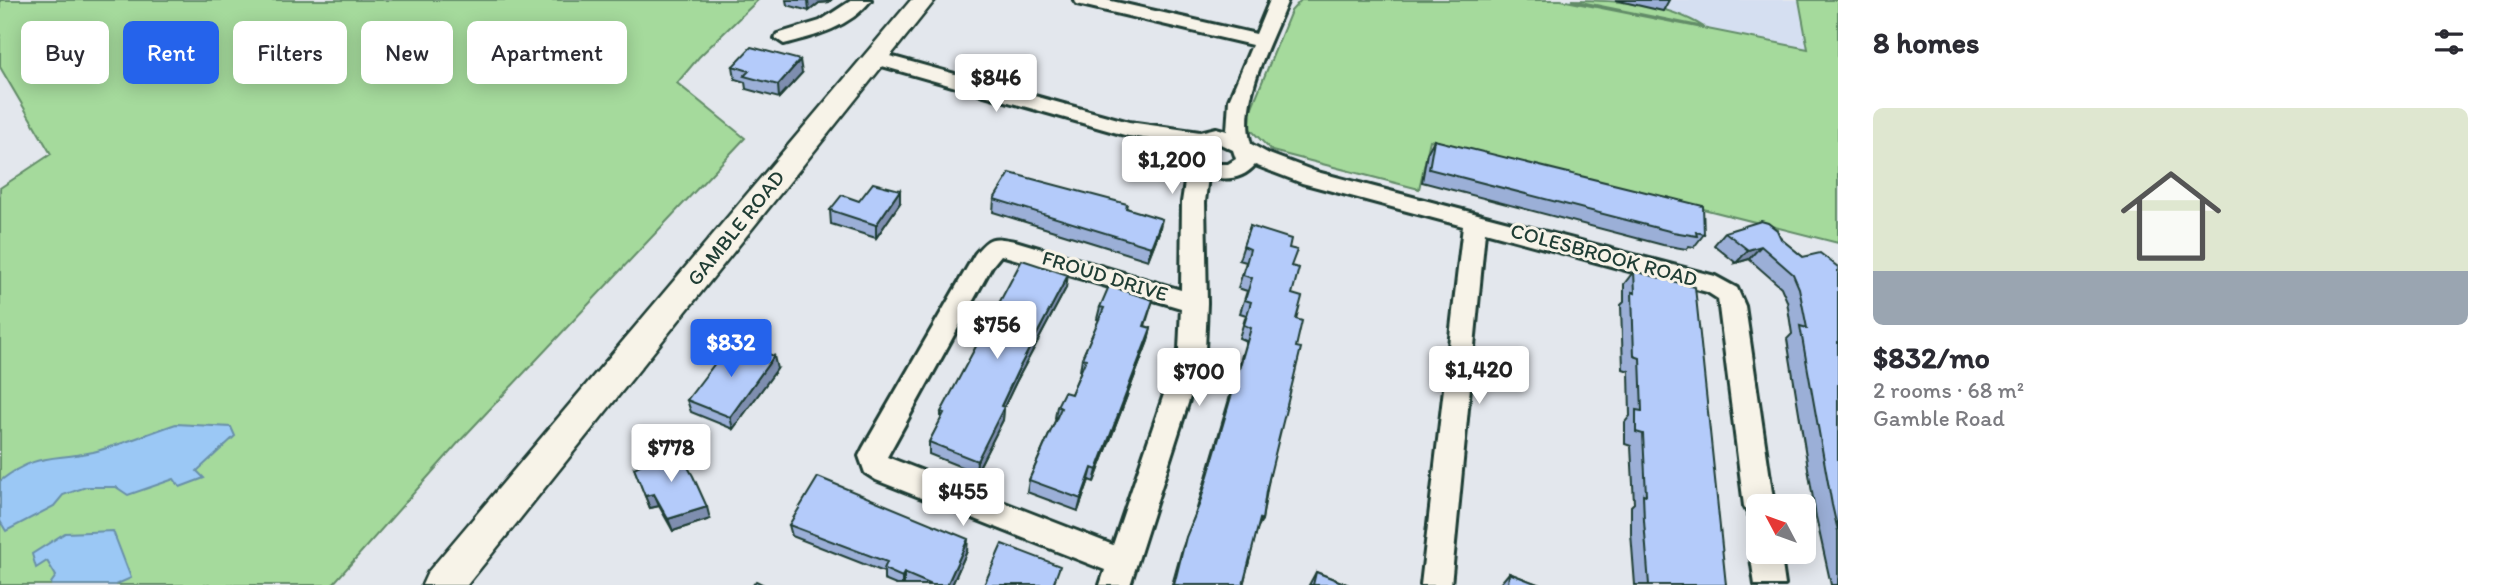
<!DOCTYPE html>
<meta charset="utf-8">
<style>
:root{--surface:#fff;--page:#f7f7f7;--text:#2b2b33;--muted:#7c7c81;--accent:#2563eb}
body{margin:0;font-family:Itim,sans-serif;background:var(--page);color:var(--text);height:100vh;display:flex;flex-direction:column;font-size:26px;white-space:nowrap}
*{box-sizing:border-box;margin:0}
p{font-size:23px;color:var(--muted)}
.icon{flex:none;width:38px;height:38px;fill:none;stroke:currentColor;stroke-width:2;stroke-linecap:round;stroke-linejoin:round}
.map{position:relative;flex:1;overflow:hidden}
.sheet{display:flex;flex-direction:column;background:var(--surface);width:665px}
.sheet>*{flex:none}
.top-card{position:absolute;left:21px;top:21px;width:665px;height:63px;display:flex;gap:14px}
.needle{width:46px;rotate:311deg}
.controls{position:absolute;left:1746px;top:494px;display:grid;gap:14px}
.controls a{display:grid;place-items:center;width:70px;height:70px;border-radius:10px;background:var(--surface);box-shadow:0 4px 18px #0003;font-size:35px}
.price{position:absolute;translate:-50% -60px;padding:0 16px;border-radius:7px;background:#fff;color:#222;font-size:23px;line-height:46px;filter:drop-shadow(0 2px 4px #0008)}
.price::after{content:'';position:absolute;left:50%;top:42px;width:21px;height:16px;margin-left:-10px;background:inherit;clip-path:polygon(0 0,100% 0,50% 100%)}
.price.active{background:var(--accent);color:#fff}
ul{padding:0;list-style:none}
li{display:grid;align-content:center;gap:14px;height:371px;padding:0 35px}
li span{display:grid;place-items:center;height:217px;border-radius:10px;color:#555}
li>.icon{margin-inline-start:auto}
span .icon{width:126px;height:126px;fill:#fffc;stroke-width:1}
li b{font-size:30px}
h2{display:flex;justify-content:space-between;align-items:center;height:84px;padding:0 35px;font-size:30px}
.chip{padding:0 24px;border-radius:10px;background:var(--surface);box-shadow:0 4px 18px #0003;font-size:24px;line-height:63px}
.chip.active{background:var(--accent);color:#fff}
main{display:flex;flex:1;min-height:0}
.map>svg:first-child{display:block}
.built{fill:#d5dff1}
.green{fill:#a5da9c;stroke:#628c68;stroke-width:2}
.water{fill:#9bc8f5;stroke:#6990a8;stroke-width:2}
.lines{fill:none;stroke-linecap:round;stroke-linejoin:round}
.minor-casing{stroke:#1f3d34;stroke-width:6}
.major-casing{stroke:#1f3d34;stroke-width:5}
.minor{fill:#f7f3e8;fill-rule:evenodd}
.major{fill:#f7f3e8;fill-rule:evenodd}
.wall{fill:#9bafd7;stroke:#1f3d34;stroke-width:2}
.shaded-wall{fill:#7e8eaf;stroke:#1f3d34;stroke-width:2}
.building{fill:#b4cbfa;stroke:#1f3d34;stroke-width:2}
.labels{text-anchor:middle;stroke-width:6;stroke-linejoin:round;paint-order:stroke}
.street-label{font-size:21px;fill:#1f3d34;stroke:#f7f3e8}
</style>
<main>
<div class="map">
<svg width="1838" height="585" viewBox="0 0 1838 585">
<rect width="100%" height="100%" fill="#e3e7ed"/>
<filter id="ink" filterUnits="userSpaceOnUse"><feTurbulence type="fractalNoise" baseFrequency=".0143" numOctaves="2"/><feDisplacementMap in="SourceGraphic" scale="14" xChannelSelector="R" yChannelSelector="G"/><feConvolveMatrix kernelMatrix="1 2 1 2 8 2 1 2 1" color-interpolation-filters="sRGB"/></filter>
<g filter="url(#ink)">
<path class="built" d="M1561,0H1799L1809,50Z"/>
<path class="green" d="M0,0H758L699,57L677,83L745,138L459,442L332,585H0V188L51,154L0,67Z
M1301,0H1561L1808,49L1799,0H1838V243L1430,140L1419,189L1272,151L1245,124L1291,11Z
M1571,0C1615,0 1666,3 1704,27Z"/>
<path class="water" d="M176,424L231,427L235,436L197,471L204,478L180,487L174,479L128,495L116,487H86L63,495L54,506L6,531L0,521V481C37,452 52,461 93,452C121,445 149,433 176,424Z
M113,531L131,578L115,585H52L51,583L56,576L47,561L36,568L32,554L65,533Z"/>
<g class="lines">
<defs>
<path id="minor" d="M852,0H871C850,27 816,36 784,44L775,38L777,34L820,21Z
M1074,0H1107L1256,34L1270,0H1288C1272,40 1238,101 1251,144L1269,154L1317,172L1715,276L1737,288L1745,306L1774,506H1759V519L1749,515L1744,506L1718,299L1707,292L1485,232L1451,585H1421L1463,226L1302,183L1255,165C1243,179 1226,181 1208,176L1205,202L1207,303L1205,350L1130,585H1100L1105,570L876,480L865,473L859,456L863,448L975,254C990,236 992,237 1015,241L1181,290L1182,202L1187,169L1178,151L1181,143L1128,136L868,62L865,58L875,52L1129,122L1200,132L1216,128L1227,131L1229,100L1252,45L1077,4ZM1216,142L1233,150L1236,159L1228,164H1217L1201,154L1202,145ZM1001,255L1181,308L1179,350L1113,545L887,457L992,266Z
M1759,540V551H1780L1785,585H1755L1750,551L1754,541Z"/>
<path id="major" d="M911,0H935L467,585H422L428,572Z"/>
</defs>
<use href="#minor" class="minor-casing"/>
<use href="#major" class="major-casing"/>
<use href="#minor" class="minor"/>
<use href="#major" class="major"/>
</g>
<path class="wall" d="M786,0H831L829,2L819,3L809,11L787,5Z
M1615,0H1669L1663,11Z
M733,66L802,73L779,98L746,89L745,82L735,79Z
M1434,140L1704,234L1694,247L1689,246L1686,249L1663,245L1422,182L1427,153Z
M994,199L1127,208L1159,232L1148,260L993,212Z
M859,201L900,203L876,238L831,224L830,210Z
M1250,226L1289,248L1291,266L1292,294L1296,319L1262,520L1257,529L1243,585H1172L1182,549L1195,515L1246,341L1239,338L1246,315L1240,313L1247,291L1238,288L1246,262L1239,260Z
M1725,232L1781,239L1803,257L1838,267V585H1831L1816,517L1787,339L1792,334L1787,301L1781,287L1749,259L1736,263L1714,245Z
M1634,271L1726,585H1635L1631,533V506L1634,503L1631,446L1625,444V422L1630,416L1629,371L1623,369L1621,305L1624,302V284Z
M1066,288L1016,382L1004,407L1003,420L976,473L929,454V442L941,420V412Z
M1153,300L1145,326L1151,328L1148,341L1094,482L1089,480L1078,511L1027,492L1029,480L1056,419L1055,418L1057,406L1071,394L1081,371H1080L1082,358L1099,320L1097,319L1100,307Z
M777,369L733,429L691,412L687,400Z
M634,468L710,519L673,531L659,506L650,508Z
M789,525L967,551L952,585H896L884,580V572L792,536Z
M1316,572L1349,585H1309Z
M1509,573L1540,585H1499Z"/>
<path class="shaded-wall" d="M808,0H831L829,2L819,3L809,11Z
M800,60L802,73L779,98L778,85Z
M900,190V203L876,238V225Z
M1162,219L1159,232L1148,260L1151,247Z
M1761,246L1749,259L1736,263L1748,250Z
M1068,275L1066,288L1016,382L1004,407L1003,420L976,473L977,461L1001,406L1018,370Z
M1151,328L1148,341L1094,482L1097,470Z
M774,356L777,369L733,429L730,417Z
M1092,468L1089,480L1078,511L1081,499Z
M654,494L659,506L650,508L645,496Z
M707,507L710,519L673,531L668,519Z
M968,539L967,551L952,585H947Z
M904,573V585H902V577Z"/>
<path class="building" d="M751,47L800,60L778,85L744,76L749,71L733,66Z
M1434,140L1703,206L1704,234L1696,232L1697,236L1673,232L1429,169Z
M1010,173L1127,204L1126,208L1162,219L1151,247L994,199Z
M873,183L900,190L876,225L830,210L842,195L859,201Z
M1761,221L1768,223L1777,230L1781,239L1803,257L1820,253L1838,267V531L1832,505L1800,326L1807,328L1799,288L1793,274L1761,246L1748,250L1725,232Z
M1250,226L1291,239L1289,248L1297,250L1291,266L1299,268L1292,294L1302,297L1296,319L1302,321L1296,347L1301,348L1266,491L1262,520L1260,519L1243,585H1174L1186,537L1200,503L1251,328L1244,325L1251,302L1245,300L1252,278L1243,275L1250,249L1243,246Z
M1022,260L1068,275L1018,370L1001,406L1004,407L977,461L929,442L944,413L941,412Z
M1634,271L1695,287L1726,585H1649L1644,521L1643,494L1646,495L1643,434L1636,432V410L1642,411L1640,358L1634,356L1632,292L1635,293Z
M1109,286L1153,300L1144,326L1151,328L1097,470L1092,468L1081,499L1029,480L1061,408L1057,406L1064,392L1071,394L1086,359L1082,358L1104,308L1100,307Z
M732,341L774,356L730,417L687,400Z
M676,446L693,476L707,507L668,519L654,494L645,496L634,468Z
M818,477L968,539L947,585H932L904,573L902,577L884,569L887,562L789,525Z
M1002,544L1060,566L1053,585H984Z
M1316,572L1349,585H1313Z
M1509,573L1540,585H1508Z
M756,581L764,585H753Z"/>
</g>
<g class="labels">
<g class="street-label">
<text transform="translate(736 228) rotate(-51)" y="7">GAMBLE ROAD</text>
<text transform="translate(1604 255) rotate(15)" y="7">COLESBROOK ROAD</text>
<text transform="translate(1105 276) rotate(17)" y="7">FROUD DRIVE</text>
</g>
</g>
</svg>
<div class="controls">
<a><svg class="needle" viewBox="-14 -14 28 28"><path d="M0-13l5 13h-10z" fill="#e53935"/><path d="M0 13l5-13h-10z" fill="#7c7c81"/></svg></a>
</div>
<b class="price" style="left:996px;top:114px">$846</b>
<b class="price" style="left:1172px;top:196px">$1,200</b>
<b class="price" style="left:997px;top:361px">$756</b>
<b class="price active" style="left:731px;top:379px">$832</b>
<b class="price" style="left:1479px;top:406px">$1,420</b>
<b class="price" style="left:1199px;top:408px">$700</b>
<b class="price" style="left:671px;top:484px">$778</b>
<b class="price" style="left:963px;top:528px">$455</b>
<div class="top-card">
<a class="chip">Buy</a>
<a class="chip active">Rent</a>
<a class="chip">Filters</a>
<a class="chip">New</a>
<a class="chip">Apartment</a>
</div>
</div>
<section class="sheet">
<h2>8 homes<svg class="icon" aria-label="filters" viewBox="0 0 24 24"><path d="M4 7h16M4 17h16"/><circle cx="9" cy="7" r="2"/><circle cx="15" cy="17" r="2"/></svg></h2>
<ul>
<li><span style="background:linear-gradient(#dfe7d0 75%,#9aa5b1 0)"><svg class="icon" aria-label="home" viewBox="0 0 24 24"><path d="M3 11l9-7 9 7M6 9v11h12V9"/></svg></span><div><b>$832/mo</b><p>2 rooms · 68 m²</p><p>Gamble Road</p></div></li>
</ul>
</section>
</main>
